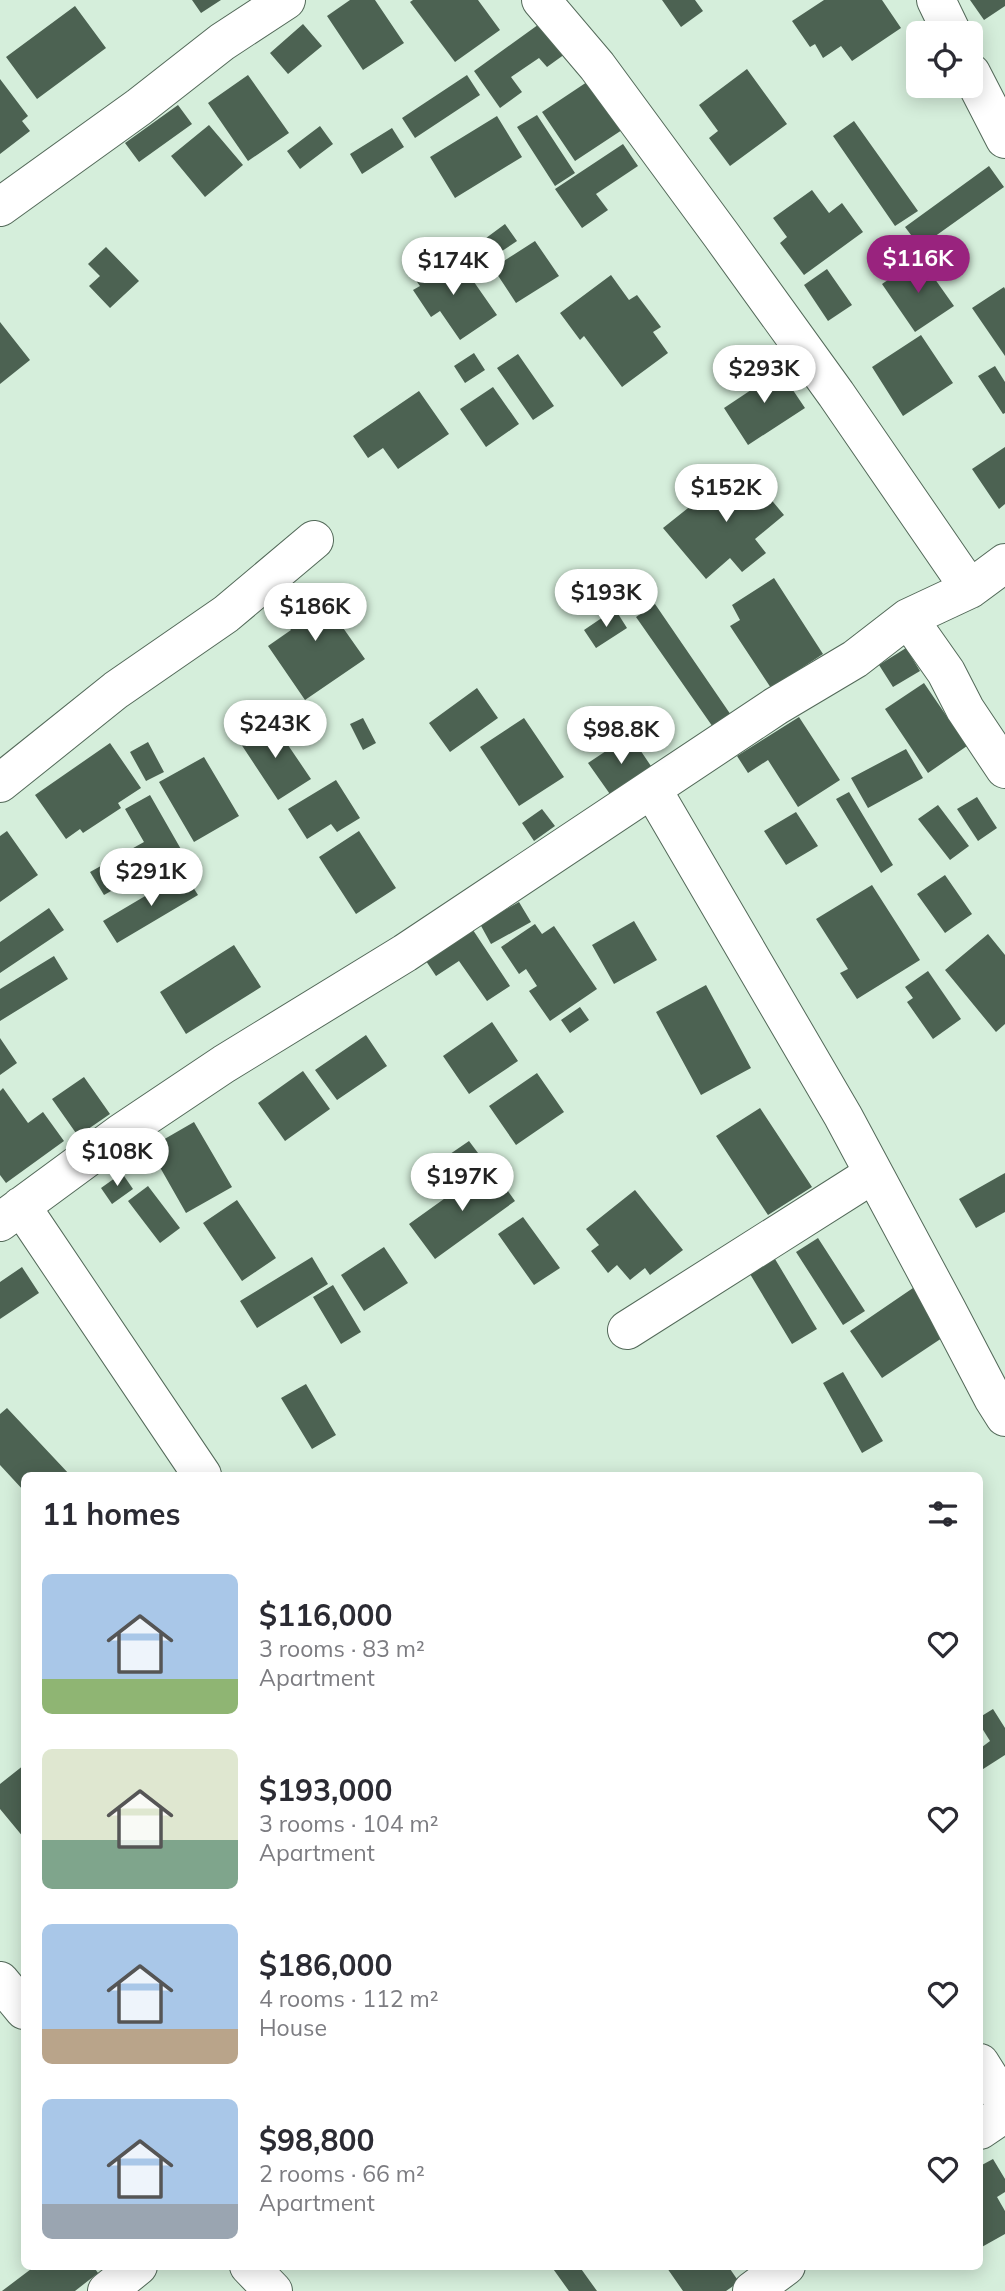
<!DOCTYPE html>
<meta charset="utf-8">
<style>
:root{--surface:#fff;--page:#f7f7f7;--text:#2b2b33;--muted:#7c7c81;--accent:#99237e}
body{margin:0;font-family:Mulish,sans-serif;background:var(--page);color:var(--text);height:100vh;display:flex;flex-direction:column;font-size:26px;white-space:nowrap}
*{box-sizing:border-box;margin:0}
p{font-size:23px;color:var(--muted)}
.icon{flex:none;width:38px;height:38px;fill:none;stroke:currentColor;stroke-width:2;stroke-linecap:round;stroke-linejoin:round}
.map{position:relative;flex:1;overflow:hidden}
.details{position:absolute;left:21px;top:1472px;width:962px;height:798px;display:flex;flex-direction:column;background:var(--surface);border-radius:10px;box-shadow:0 4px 18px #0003}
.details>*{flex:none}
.controls{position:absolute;left:906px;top:21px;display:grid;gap:14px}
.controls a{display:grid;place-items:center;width:77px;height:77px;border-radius:10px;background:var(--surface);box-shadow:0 4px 18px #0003;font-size:35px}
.price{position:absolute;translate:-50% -60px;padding:0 16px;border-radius:24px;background:#fff;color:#222;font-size:23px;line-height:46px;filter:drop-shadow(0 2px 4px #0008)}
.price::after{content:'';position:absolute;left:50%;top:42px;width:21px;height:16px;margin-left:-10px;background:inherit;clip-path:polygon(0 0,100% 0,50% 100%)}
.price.current{background:var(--accent);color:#fff}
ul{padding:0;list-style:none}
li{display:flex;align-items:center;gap:21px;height:175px;padding:0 21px}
li span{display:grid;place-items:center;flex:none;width:196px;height:140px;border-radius:10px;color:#555}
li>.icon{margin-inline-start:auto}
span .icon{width:84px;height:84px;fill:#fffc;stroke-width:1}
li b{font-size:30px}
h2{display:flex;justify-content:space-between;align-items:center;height:84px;padding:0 21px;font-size:30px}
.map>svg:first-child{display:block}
.building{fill:#4c6252}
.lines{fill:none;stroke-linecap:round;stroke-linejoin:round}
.street-casing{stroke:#536959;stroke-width:40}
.street{stroke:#fff;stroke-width:38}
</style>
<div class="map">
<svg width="1005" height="2291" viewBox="0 0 1005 2291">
<rect width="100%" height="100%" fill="#d5eedb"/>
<path class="building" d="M192,0H221L201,13Z
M350,0H375L404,43L363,70L327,16Z
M413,0H478L500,30L455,62L410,2Z
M662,0H695L703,11L681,27Z
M824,0H882L901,28L852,61L841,46L823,58L815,44L810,47L792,21Z
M970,0H1005V6L984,20Z
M75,6L106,48L37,99L6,57Z
M542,22L565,54L547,67L539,58L511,77L522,92L500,108L474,71Z
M303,24L322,46L288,74L270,53Z
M747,69L787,124L730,166L709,138L718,131L699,105Z
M248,75L289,133L248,161L208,103Z
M467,75L480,95L415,138L402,118Z
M0,79L28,116L22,121L30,131L0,154Z
M590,80L622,130L575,161L542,112Z
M178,105L192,124L139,162L125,143Z
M537,115L575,173L555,186L517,127Z
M497,116L522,157L455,198L430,157Z
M854,121L918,211L895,226L833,136Z
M209,125L243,165L205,197L171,156Z
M320,126L333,144L300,169L287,151Z
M392,128L404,147L362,174L350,154Z
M623,144L638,166L596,194L608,210L582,228L555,189Z
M989,166L1004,187L920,247L905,227Z
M812,190L829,213L842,203L863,232L804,275L780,243L787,237L773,218Z
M505,224L517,241L493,257L482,241Z
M535,241L559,276L516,303L493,268Z
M106,247L139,281L110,308L89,286L100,276L88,264Z
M438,257L445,267L458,259L497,315L460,340L440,311L431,317L413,290L420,286L412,275Z
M920,258L954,306L915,332L882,284Z
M827,269L852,305L828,321L804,285Z
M611,275L629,300L637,295L661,327L653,332L668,353L622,387L584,336L580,340L560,313Z
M1004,287L1005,289V356L972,308Z
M0,322L30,360L0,384Z
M921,335L953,383L903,416L872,367Z
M474,353L485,370L465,383L454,366Z
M518,354L554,406L533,420L497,368Z
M774,362L805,408L748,445L724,408L754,388L748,379Z
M995,366L1005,382V413L1003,414L978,376Z
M493,387L519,424L486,447L460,409Z
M419,391L449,434L398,469L383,448L368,458L353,436Z
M1005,447V504L999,509L972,469Z
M742,465L784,515L755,539L766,553L742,572L730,558L706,579L663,528Z
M774,578L823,654L771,688L730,626L740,620L732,605Z
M320,583L339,611L334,615L365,659L305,700L268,646L291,630L279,611Z
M655,604L733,718L715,730L636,617Z
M615,609L627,628L596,648L584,630Z
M906,648L920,671L893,687L879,665Z
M924,683L967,746L928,773L885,709Z
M477,688L498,718L450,752L429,723Z
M799,717L840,780L798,807L768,760L748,773L737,756Z
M363,718L376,743L363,750L350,724Z
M524,718L564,777L519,806L480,747Z
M271,720L311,779L278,800L239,741Z
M630,735L653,769L612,797L588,763Z
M148,742L164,772L146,781L130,752Z
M110,743L141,788L118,803L121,808L83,833L80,829L66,839L35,795Z
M906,749L923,778L868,808L851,778Z
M204,757L239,816L194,842L159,782Z
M336,780L360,818L337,832L331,824L307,839L288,809Z
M849,792L893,865L881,873L836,799Z
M150,795L182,851L104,895L90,872L144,842L125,809Z
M977,797L997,828L978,841L957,809Z
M938,805L969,846L950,860L918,819Z
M542,809L555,826L534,841L522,823Z
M796,812L818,846L786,865L764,831Z
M7,831L38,875L0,902V836Z
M359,831L396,888L356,914L319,857Z
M184,873L198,895L117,943L103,921Z
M945,875L972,914L945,933L917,894Z
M872,885L920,960L857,999L840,973L848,969L816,919Z
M519,902L531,922L491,944L480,924Z
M49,908L64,930L0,973V942Z
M634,921L657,960L614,984L592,945Z
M535,924L542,934L554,926L597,989L550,1021L529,991L537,986L526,969L519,974L501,947Z
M471,927L510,986L487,1001L459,961L436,976L424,958Z
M988,934L1005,955V1024L996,1032L945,970Z
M234,945L261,987L186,1034L160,992Z
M54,956L68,979L0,1021V989Z
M928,971L961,1019L933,1039L907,1002L913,998L905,987Z
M706,985L751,1068L701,1095L656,1012Z
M580,1007L589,1020L570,1033L561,1020Z
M492,1022L518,1061L469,1094L443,1056Z
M366,1035L387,1066L337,1100L315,1070Z
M0,1038L17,1063L0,1075Z
M303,1071L330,1109L285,1141L258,1103Z
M537,1073L564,1112L516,1145L489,1106Z
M84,1077L110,1114L78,1136L52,1099Z
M3,1088L28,1123L43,1112L64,1141L6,1183L0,1175V1091Z
M760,1108L812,1187L768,1215L716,1136Z
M194,1122L232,1187L186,1213L149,1148Z
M469,1141L484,1161L433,1196L418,1176Z
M490,1166L515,1201L435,1259L409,1224Z
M122,1173L133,1189L112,1204L101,1188Z
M1005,1173V1212L976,1228L959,1199Z
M148,1186L180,1228L160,1243L128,1201Z
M635,1190L683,1250L650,1275L645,1268L630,1280L617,1265L608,1273L591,1251L599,1245L586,1229Z
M237,1200L276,1258L242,1281L203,1223Z
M523,1217L560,1268L534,1285L498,1234Z
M818,1238L865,1311L843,1325L796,1252Z
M384,1247L408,1283L364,1311L341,1275Z
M312,1257L328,1284L257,1328L240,1301Z
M775,1259L817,1329L792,1344L750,1274Z
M22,1267L39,1293L0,1319V1282Z
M333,1285L361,1332L341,1344L313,1297Z
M913,1288L945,1336L882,1378L850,1331Z
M843,1372L883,1441L862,1453L823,1383Z
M306,1384L336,1435L312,1449L281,1398Z
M7,1408L70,1475H24V1491L0,1465V1414Z
M993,1709L1005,1728V1755L980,1771V1745L982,1747L990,1741L980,1725V1717Z
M24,1765V1838L0,1809V1784Z
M993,2159L1005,2179V2192L997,2197L1005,2211V2234L980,2248V2166Z
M35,2266H93L98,2273L75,2291H2Z
M551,2266H579L597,2291H569Z
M670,2266H728L739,2282L726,2291H683L667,2268Z"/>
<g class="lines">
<defs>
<path id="street" d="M541,0L597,66L722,236L836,394L970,589
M936,0L952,33
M971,73L1005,139
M0,207L139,107L222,42L286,0
M908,618L946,672L965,709L1005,769
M0,783L116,690L226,614L314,540
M652,789L843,1116L947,1310L993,1398L1005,1417
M21,1206L202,1475
M0,1222L121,1133L224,1064L405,953L776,706L855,659L908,618L970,589L1005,563
M627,1330L873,1174
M0,1981L24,2010
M980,2063L1005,2103
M980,2130L1005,2113
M249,2266L273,2291
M107,2291L138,2266
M752,2291L786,2266"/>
</defs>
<use href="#street" class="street-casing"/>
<use href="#street" class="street"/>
</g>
</svg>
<div class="controls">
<a><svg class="icon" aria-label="locate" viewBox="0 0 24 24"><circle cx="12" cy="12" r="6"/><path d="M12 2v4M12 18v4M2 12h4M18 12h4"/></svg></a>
</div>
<b class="price current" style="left:918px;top:295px">$116K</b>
<b class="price" style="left:453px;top:297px">$174K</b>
<b class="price" style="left:764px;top:405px">$293K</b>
<b class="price" style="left:726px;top:524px">$152K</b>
<b class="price" style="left:606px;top:629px">$193K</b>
<b class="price" style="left:315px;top:643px">$186K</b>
<b class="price" style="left:275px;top:760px">$243K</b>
<b class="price" style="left:621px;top:766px">$98.8K</b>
<b class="price" style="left:151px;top:908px">$291K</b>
<b class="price" style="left:117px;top:1188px">$108K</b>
<b class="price" style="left:462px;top:1213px">$197K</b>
<section class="details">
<h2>11 homes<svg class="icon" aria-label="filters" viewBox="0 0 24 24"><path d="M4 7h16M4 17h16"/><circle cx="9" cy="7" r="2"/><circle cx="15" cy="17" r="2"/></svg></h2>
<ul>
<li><span style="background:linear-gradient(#a9c7e8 75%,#8fb573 0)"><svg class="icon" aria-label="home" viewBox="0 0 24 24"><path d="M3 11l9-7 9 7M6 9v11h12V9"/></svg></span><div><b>$116,000</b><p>3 rooms · 83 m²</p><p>Apartment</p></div><svg class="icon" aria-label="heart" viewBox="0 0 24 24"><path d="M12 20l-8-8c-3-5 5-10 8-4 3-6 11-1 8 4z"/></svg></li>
<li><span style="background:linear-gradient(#dfe7d0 65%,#7fa58c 0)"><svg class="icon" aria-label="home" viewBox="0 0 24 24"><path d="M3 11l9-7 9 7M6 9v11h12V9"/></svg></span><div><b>$193,000</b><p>3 rooms · 104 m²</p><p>Apartment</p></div><svg class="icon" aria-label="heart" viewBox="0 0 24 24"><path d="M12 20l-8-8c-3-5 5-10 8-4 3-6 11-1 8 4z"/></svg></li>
<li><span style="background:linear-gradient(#a9c7e8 75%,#b9a48a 0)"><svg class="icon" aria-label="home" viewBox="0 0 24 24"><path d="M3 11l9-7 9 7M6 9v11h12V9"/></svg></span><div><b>$186,000</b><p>4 rooms · 112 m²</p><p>House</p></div><svg class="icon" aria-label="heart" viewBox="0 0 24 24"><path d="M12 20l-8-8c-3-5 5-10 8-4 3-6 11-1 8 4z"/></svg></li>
<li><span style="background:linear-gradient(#a9c7e8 75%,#9aa5b1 0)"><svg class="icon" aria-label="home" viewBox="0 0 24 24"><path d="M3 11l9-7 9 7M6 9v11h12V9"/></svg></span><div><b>$98,800</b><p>2 rooms · 66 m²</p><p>Apartment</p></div><svg class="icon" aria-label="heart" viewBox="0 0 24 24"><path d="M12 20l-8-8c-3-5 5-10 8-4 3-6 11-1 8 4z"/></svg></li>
</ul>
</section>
</div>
